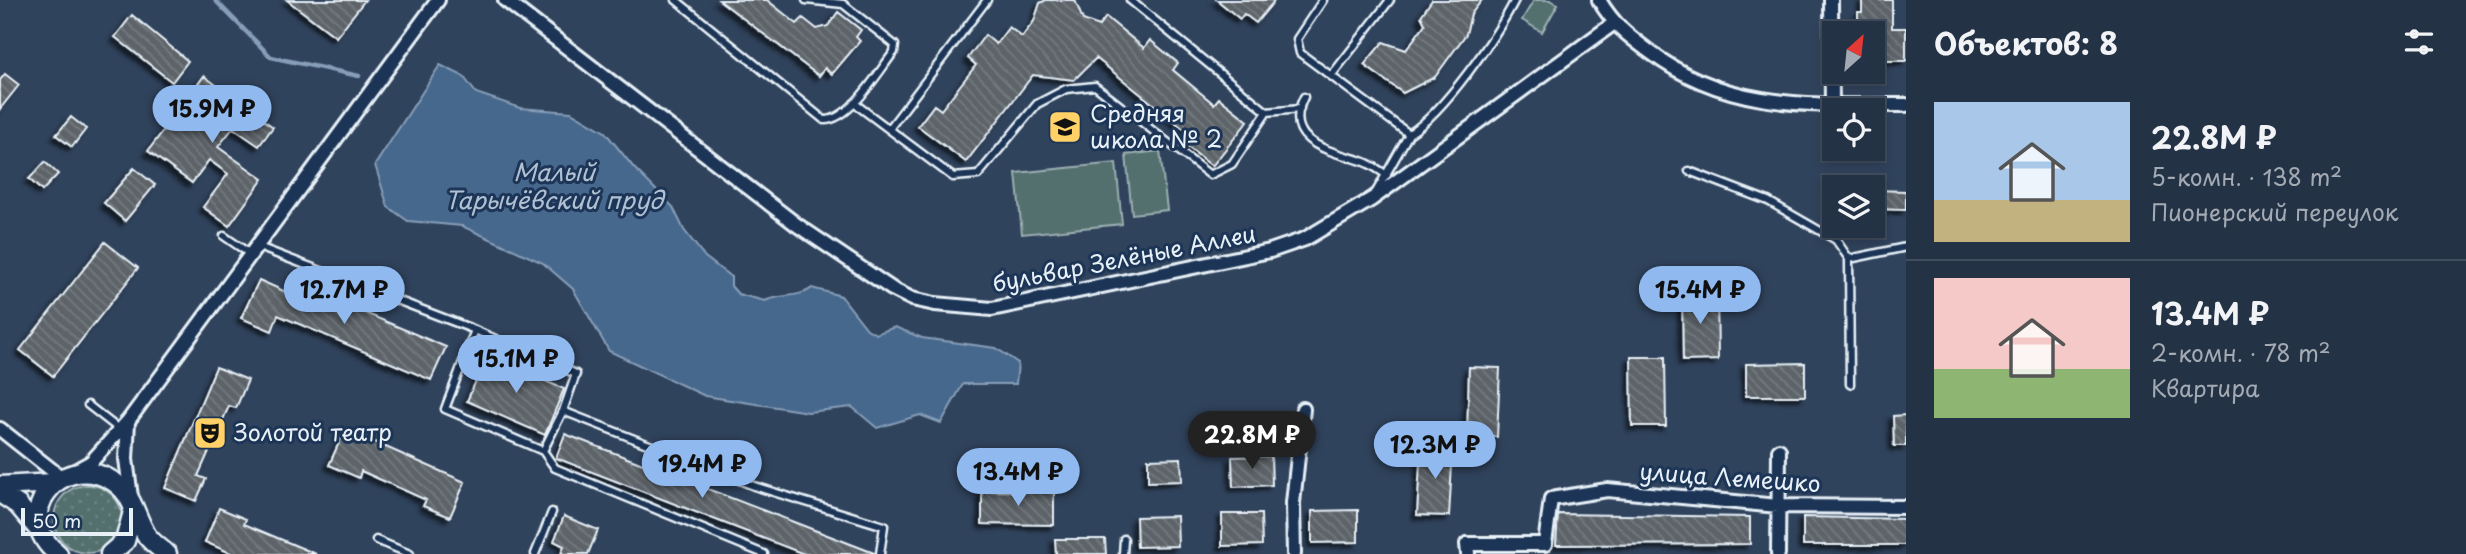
<!DOCTYPE html>
<html lang="ru">
<meta charset="utf-8">
<style>
:root{--surface:#243245;--page:#303e50;--text:#f1f3f6;--muted:#a3aab3;--line:#414d5e;--accent:#90b9f0}
body{margin:0;font-family:"Playpen Sans",sans-serif;background:var(--page);color:var(--text);height:100vh;display:flex;flex-direction:column;font-size:26px;white-space:nowrap}
*{box-sizing:border-box;margin:0}
p{font-size:23px;color:var(--muted)}
.icon{flex:none;width:38px;height:38px;fill:none;stroke:currentColor;stroke-width:2;stroke-linecap:round;stroke-linejoin:round}
.map{position:relative;flex:1;overflow:hidden}
.details{display:flex;flex-direction:column;background:var(--surface);width:560px}
.details>*{flex:none}
.needle{width:46px;rotate:27deg}
.buttons{position:absolute;left:1822px;top:21px;display:grid;gap:14px}
.buttons a{display:grid;place-items:center;width:63px;height:63px;border-radius:0px;background:var(--surface);box-shadow:0 4px 10px #0003,0 0 0 2px var(--line);font-size:35px}
.scale{position:absolute;left:21px;bottom:18px;width:112px;box-sizing:border-box;padding-left:7px;border:4px solid #e8f1f8;border-top:0;font-size:19px;line-height:24px;white-space:nowrap;color:#e8f1f8;-webkit-text-stroke:5px #1d3557;paint-order:stroke}
.price{position:absolute;translate:-50% -60px;padding:0 16px;border-radius:24px;background:var(--accent);color:#111;font-size:23px;line-height:46px;filter:drop-shadow(0 2px 4px #0008)}
.price::after{content:'';position:absolute;left:50%;top:42px;width:21px;height:16px;margin-left:-10px;background:inherit;clip-path:polygon(0 0,100% 0,50% 100%)}
.price.current{background:#222;color:#fff}
ul{padding:0;list-style:none}
li{display:flex;align-items:center;gap:21px;height:175px;padding:0 28px}
li+li{border-top:2px solid var(--line)}
li span{display:grid;place-items:center;flex:none;width:196px;height:140px;border-radius:0px;color:#555}
li>.icon{margin-inline-start:auto}
span .icon{width:84px;height:84px;fill:#fffc;stroke-width:1}
li b{font-size:30px}
h2{display:flex;justify-content:space-between;align-items:center;height:84px;padding:0 28px;font-size:30px}
main{display:flex;flex:1;min-height:0}
.map>svg:first-child{display:block}
.grass{fill:url(#grass-dots);stroke:#9db0b3;stroke-width:2}
.park{fill:#526f6e;stroke:#9db0b3;stroke-width:2}
.water{fill:#47678d;stroke:#879eb8;stroke-width:2}
.lines{fill:none;stroke-linecap:round;stroke-linejoin:round}
.stream{stroke:#879eb8;stroke-width:4.5}
.building{fill:url(#building-back-hatch);stroke:#e8f1f8;stroke-width:2;filter:url(#shadow)}
.service-casing{stroke:#e8f1f8;stroke-width:11}
.minor-casing{stroke:#e8f1f8;stroke-width:18}
.secondary-casing{stroke:#e8f1f8;stroke-width:23}
.service{stroke:#1d3557;stroke-width:6}
.minor{stroke:#1d3557;stroke-width:12}
.secondary{stroke:#1d3557;stroke-width:18}
.labels{text-anchor:middle;stroke-width:6;stroke-linejoin:round;paint-order:stroke}
.poi-label{font-size:23px;fill:#e8f1f8;stroke:#1d3557;text-anchor:start}
.street-label{font-size:23px;fill:#e8f1f8;stroke:#1d3557}
.water-label{font-size:24px;font-style:italic;fill:#b0c1d3;stroke:#1d3557}
</style>
<main>
<div class="map">
<svg width="1906" height="554" viewBox="0 0 1906 554">
<defs>
<pattern id="grass-dots" width="8" height="8" patternUnits="userSpaceOnUse" patternTransform="scale(1.75)"><rect width="8" height="8" fill="#526f6e"/><path d="M2 2h.1M6 6h.1" fill="none" stroke="#6b8483" stroke-width="1.8" stroke-linecap="round"/></pattern>
<pattern id="building-back-hatch" width="6" height="6" patternUnits="userSpaceOnUse" patternTransform="scale(1.75)"><rect width="6" height="6" fill="#5d6469"/><path d="M-1 5l2 2M0 0l6 6M5-1l2 2" fill="none" stroke="#747b7f"/></pattern>
<filter id="shadow"><feDropShadow dx="-4" dy="4" stdDeviation="2" flood-color="#0009"/></filter>
</defs>
<rect width="100%" height="100%" fill="#30435c"/>
<filter id="ink" filterUnits="userSpaceOnUse"><feTurbulence type="fractalNoise" baseFrequency=".0143" numOctaves="2"/><feDisplacementMap in="SourceGraphic" scale="14" xChannelSelector="R" yChannelSelector="G"/><feConvolveMatrix kernelMatrix="1 2 1 2 8 2 1 2 1" color-interpolation-filters="sRGB"/></filter>
<g filter="url(#ink)">
<path class="grass" d="M54 519a34 34 0 1 1 68 0a34 34 0 1 1-68 0Z"/>
<path class="park" d="M1534,0H1550L1558,4L1542,32L1522,20Z
M1160,151L1167,210L1132,214L1126,155Z
M1116,163L1122,224L1022,234L1016,173Z"/>
<path class="water" d="M440,65L463,76L476,93L520,108L571,112L605,132L634,168L673,207L684,230L705,257L731,277V286L738,294L765,301C779,294 800,298 812,288L841,296L867,329L876,334L895,327L922,338L996,348L1018,363L1016,384H963L941,423L920,415L877,428L852,407L808,412L705,396L609,351L573,289L543,263L462,226L408,221L388,207L375,165Z"/>
<g class="lines">
<path class="stream" d="M215,0L271,57L359,76"/>
</g>
<path class="building" d="M287,0H365L336,37Z
M719,0H767L797,24L803,18L817,29L828,26L838,12L861,30L856,37L860,41L832,74L825,68L819,76Z
M1046,0H1075L1083,20L1099,26L1106,17L1144,48L1150,40L1178,63L1173,70L1214,104L1219,98L1248,121L1212,166L1184,144L1191,135L1096,58L1074,80L1033,75L966,162L918,126L934,105L941,110L976,65L968,58L985,35L996,44L1009,27L1022,37L1034,21L1040,3Z
M1217,0H1275L1256,23L1244,14L1240,19Z
M1432,0H1482L1471,14L1466,34L1435,77L1403,93L1364,65L1383,42L1406,50L1425,24L1421,16Z
M1862,0H1892V28H1906V61H1872V33H1858V12H1862Z
M132,15L188,61L172,82L115,37Z
M5,74L19,85L0,109V80Z
M204,76L273,127L259,146L233,128L218,147L263,179L229,226L203,207L228,174L209,160L192,183L148,151Z
M71,117L86,129L72,147L56,135Z
M45,162L58,174L42,191L29,179Z
M134,168L155,185L125,221L104,203Z
M1872,190L1906,191V210L1872,209Z
M105,242L138,268L53,376L20,350Z
M259,280L288,293L292,282L446,347L431,380L278,315L272,331L241,318Z
M1717,290L1718,360L1683,361L1682,291Z
M487,356L564,389L545,435L467,401Z
M1631,357H1665L1666,426H1632Z
M1805,363V396H1746V364Z
M216,367L248,380L236,408L229,406L198,476L206,479L196,501L165,488Z
M1469,367L1500,368L1497,437L1467,436Z
M1906,415V446H1894L1893,416Z
M345,429L465,482L450,517L423,506L426,500L361,471L359,478L329,465Z
M565,434L874,553L873,554H804L556,458Z
M1421,446L1453,448L1449,516L1417,515Z
M1271,456L1272,485L1233,487L1232,457Z
M1181,458L1182,481L1148,482V459Z
M982,491L1054,492V525L982,524Z
M219,508L246,519L244,524L316,554H233L205,542Z
M1358,510V542L1312,543V511Z
M1222,514H1261L1262,545L1222,546Z
M1558,514L1750,517V544L1556,545Z
M564,516L598,530L588,554H561L564,546L554,541Z
M1177,516L1178,546L1137,547L1136,517Z
M1803,517L1906,519V545H1803Z
M1055,539H1105L1106,554H1056Z"/>
<g class="lines">
<defs>
<path id="service" d="M676,0L824,120C850,121 879,71 894,52L895,45L843,4L806,0
M1130,0L1267,112
M1323,0L1297,39L1300,53L1409,134L1376,192
M1331,76L1390,0
M1304,97C1281,143 1331,151 1362,161C1371,164 1379,170 1387,175
M854,103L953,177L978,175L1037,104L1066,89L1095,86L1210,175L1232,164L1267,112L1300,109
M889,129L987,0
M1409,134C1444,112 1496,37 1515,0
M1689,171L1768,201L1836,240L1849,259L1850,384
M224,236L250,254
M256,246L475,330L576,374L563,411L543,451
M1849,259L1906,247
M475,330L445,409L543,451L555,468L764,554
M88,405L120,430
M563,411L754,486L884,526L880,554
M376,540L410,554
M535,554L552,512
M1123,554L1124,539"/>
<path id="minor" d="M505,0L797,225L892,289L912,299L935,304L992,309L1270,251L1305,239L1372,199L1613,24
M1599,0C1614,25 1627,35 1650,52C1727,111 1814,105 1906,105
M1831,0L1832,105
M128,422L126,459L131,497
M0,429L62,478
M73,472L91,462L128,421L438,0
M1294,554L1293,503L1303,409
M1468,554L1467,544H1545L1551,499L1607,490L1778,506L1906,507
M1778,554L1779,450"/>
<path id="secondary" d="M0,486L54,483
M0,493L18,505L40,531
M58,554C10,517 58,452 109,479C133,491 134,515 147,536C152,543 160,548 167,554
M110,554L125,541L134,508"/>
</defs>
<use href="#service" class="service-casing"/>
<use href="#minor" class="minor-casing"/>
<use href="#secondary" class="secondary-casing"/>
<use href="#service" class="service"/>
<use href="#minor" class="minor"/>
<use href="#secondary" class="secondary"/>
</g>
</g>
<defs>
<symbol id="school-square" viewBox="-11 -11 22 22"><rect x="-9" y="-9" width="18" height="18" rx="4" fill="#ffd166" stroke="#1d3557"/><path d="M0-5L7-2L0 1L-7-2ZM-4 1L0 2.5L4 1V4Q0 6-4 4Z" fill="#111"/></symbol>
<symbol id="theatre-square" viewBox="-11 -11 22 22"><rect x="-9" y="-9" width="18" height="18" rx="4" fill="#ffd166" stroke="#1d3557"/><path d="M-5-5.5Q0-4 5-5.5V0Q5 5 0 6Q-5 5-5 0ZM-3.3-2.5H-1v1.5H-3.3ZM1-2.5H3.3v1.5H1ZM-2.8 1Q0 5.5 2.8 1Z" fill="#111"/></symbol>
</defs>
<g fill-rule="evenodd">
<use href="#school-square" x="1046" y="108" width="38" height="38"/>
<use href="#theatre-square" x="191" y="414" width="38" height="38"/>
</g>
<g class="labels">
<g class="poi-label">
<text x="1090" y="122">Средняя<tspan x="1090" dy="26">школа № 2</tspan></text>
<text x="234" y="441">Золотой театр</text>
</g>
<g class="street-label">
<text transform="translate(1124 259) rotate(-11)" y="8">бульвар Зелёные Аллеи</text>
<text transform="translate(1730 478) rotate(4)" y="8">улица Лемешко</text>
</g>
<g class="water-label">
<text x="554" y="181">Малый<tspan x="554" dy="28">Тарычёвский пруд</tspan></text>
</g>
</g>
</svg>
<div class="buttons">
<a><svg class="needle" viewBox="-14 -14 28 28"><path d="M0-13l5 13h-10z" fill="#e53935"/><path d="M0 13l5-13h-10z" fill="#a3aab3"/></svg></a>
<a><svg class="icon" aria-label="locate" viewBox="0 0 24 24"><circle cx="12" cy="12" r="6"/><path d="M12 2v4M12 18v4M2 12h4M18 12h4"/></svg></a>
<a><svg class="icon" aria-label="layers" viewBox="0 0 24 24"><path d="M12 4l9 5-9 5-9-5zM3 14l9 5 9-5"/></svg></a>
</div>
<div class="scale">50 m</div>
<b class="price" style="left:212px;top:145px">15.9M ₽</b>
<b class="price" style="left:344px;top:326px">12.7M ₽</b>
<b class="price" style="left:1700px;top:326px">15.4M ₽</b>
<b class="price" style="left:516px;top:395px">15.1M ₽</b>
<b class="price current" style="left:1252px;top:471px">22.8M ₽</b>
<b class="price" style="left:1435px;top:481px">12.3M ₽</b>
<b class="price" style="left:702px;top:500px">19.4M ₽</b>
<b class="price" style="left:1018px;top:508px">13.4M ₽</b>
</div>
<section class="details">
<h2>Объектов: 8<svg class="icon" aria-label="filters" viewBox="0 0 24 24"><path d="M4 7h16M4 17h16"/><circle cx="9" cy="7" r="2"/><circle cx="15" cy="17" r="2"/></svg></h2>
<ul>
<li><span style="background:linear-gradient(#a9c7e8 70%,#c2b280 0)"><svg class="icon" aria-label="home" viewBox="0 0 24 24"><path d="M3 11l9-7 9 7M6 9v11h12V9"/></svg></span><div><b>22.8M ₽</b><p>5-комн. · 138 m²</p><p>Пионерский переулок</p></div></li>
<li><span style="background:linear-gradient(#f6c9c9 65%,#8fb573 0)"><svg class="icon" aria-label="home" viewBox="0 0 24 24"><path d="M3 11l9-7 9 7M6 9v11h12V9"/></svg></span><div><b>13.4M ₽</b><p>2-комн. · 78 m²</p><p>Квартира</p></div></li>
</ul>
</section>
</main>
